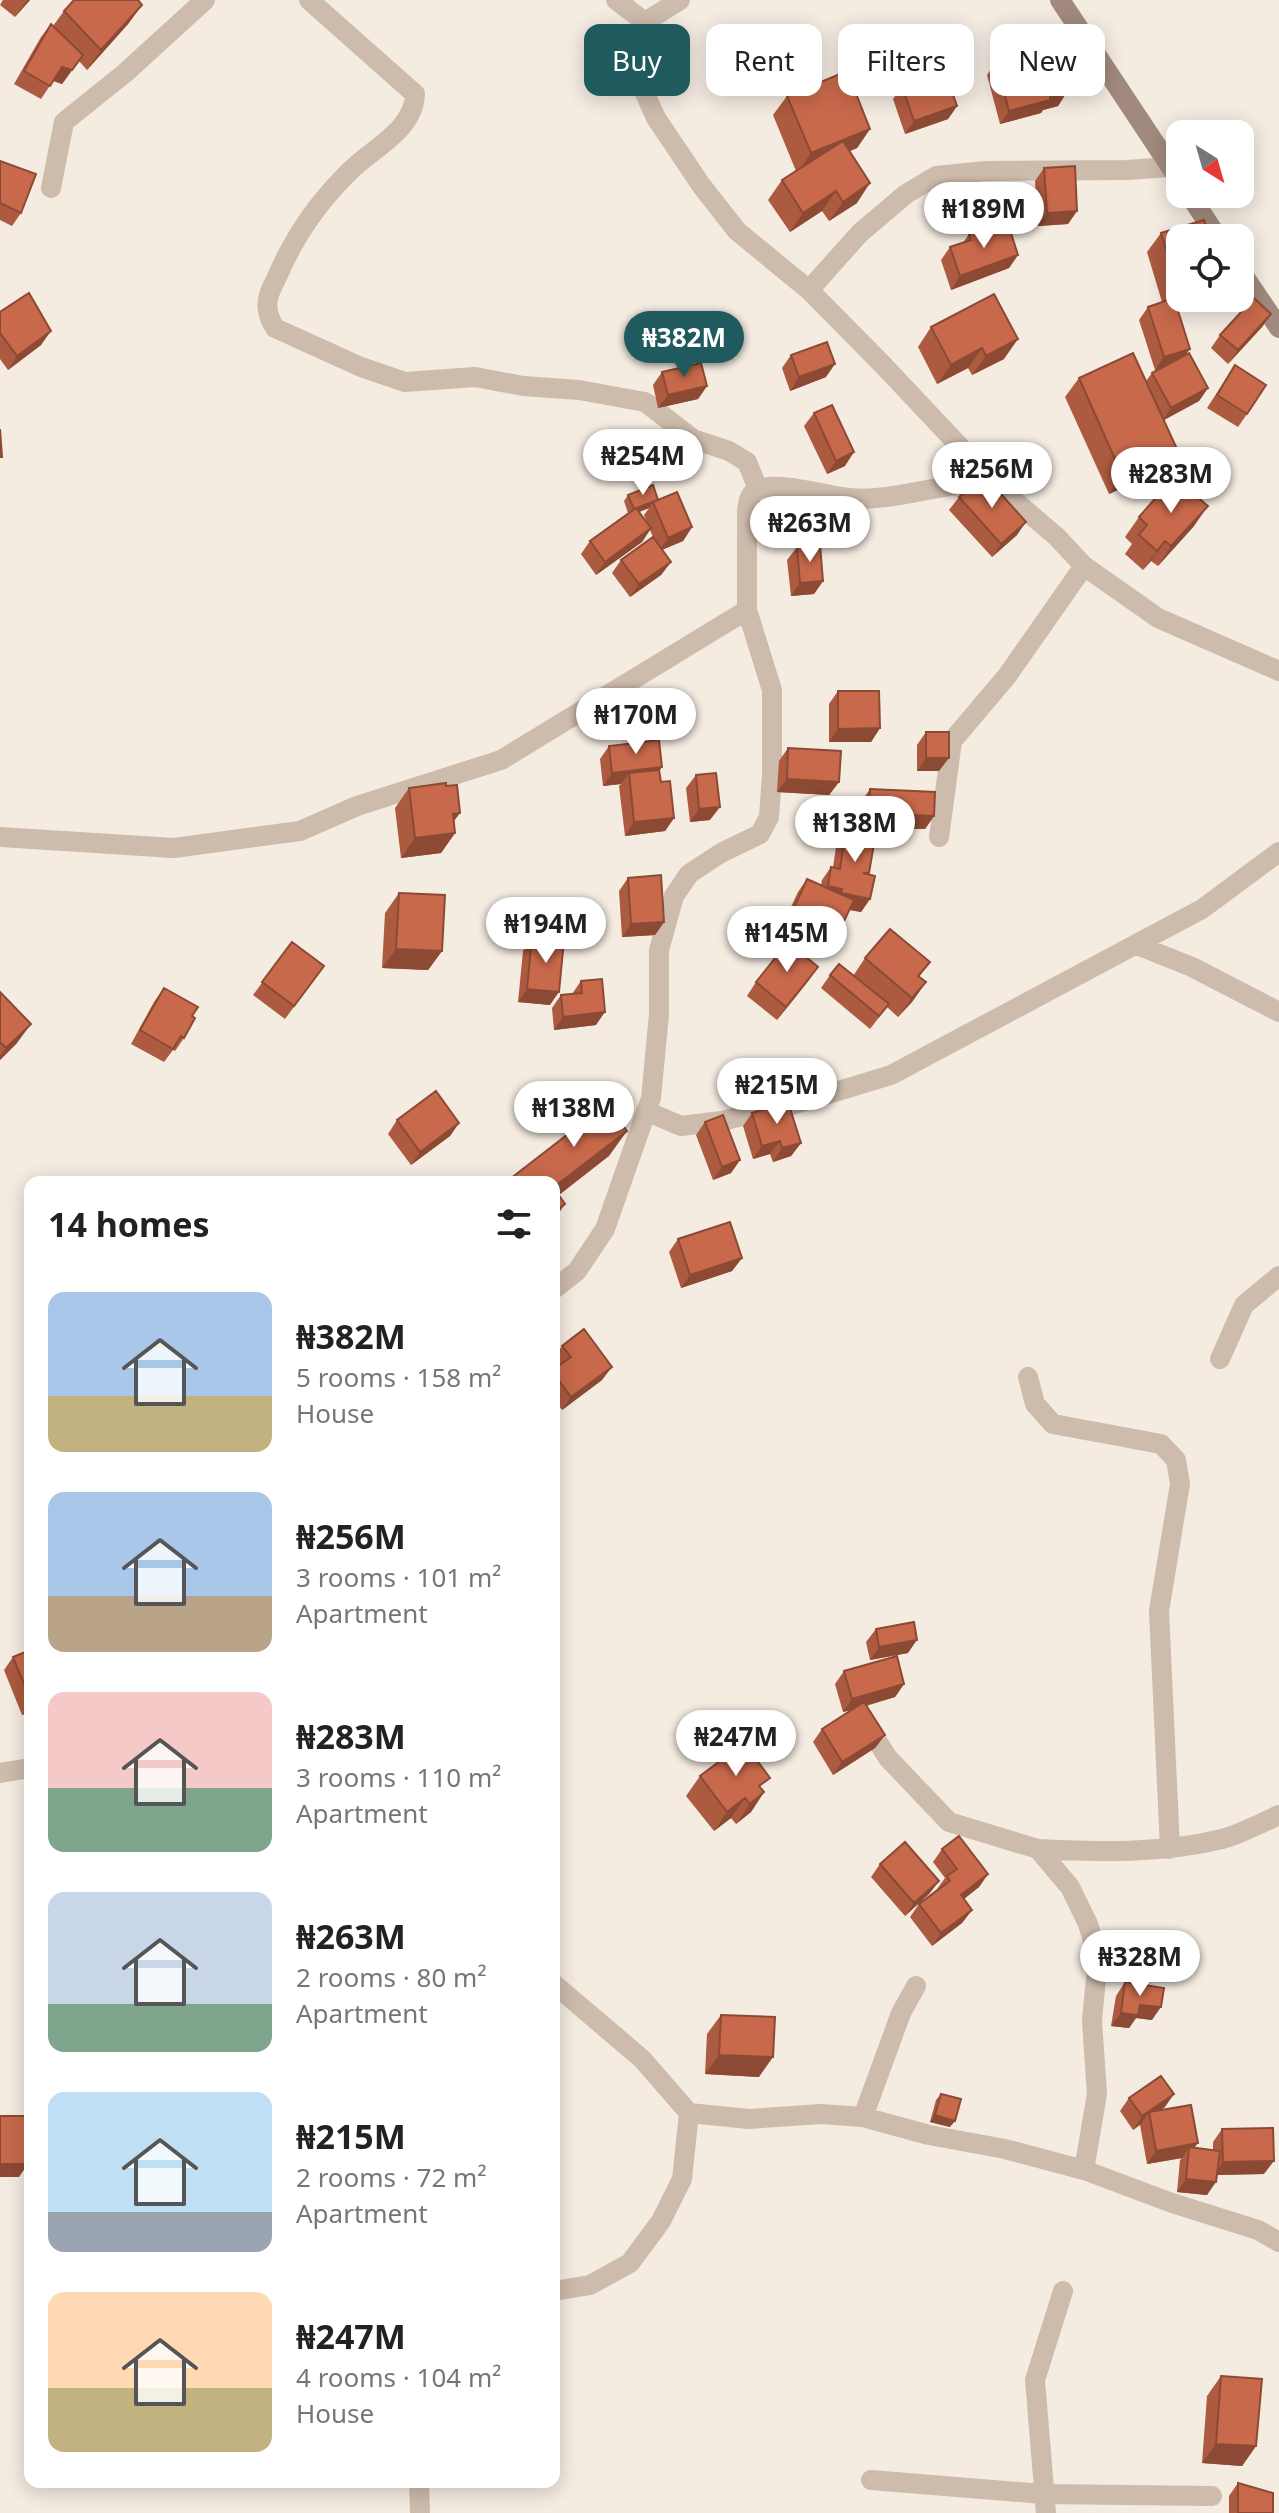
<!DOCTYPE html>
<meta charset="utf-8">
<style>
:root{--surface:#fff;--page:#f6f6f6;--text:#222;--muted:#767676;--accent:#1f5a5e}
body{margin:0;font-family:"Noto Sans",sans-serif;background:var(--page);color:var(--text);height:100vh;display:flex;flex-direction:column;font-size:30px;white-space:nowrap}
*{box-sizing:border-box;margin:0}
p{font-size:26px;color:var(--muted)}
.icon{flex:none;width:44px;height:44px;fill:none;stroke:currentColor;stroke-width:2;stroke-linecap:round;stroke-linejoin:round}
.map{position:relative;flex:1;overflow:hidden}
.details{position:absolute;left:24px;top:1176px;width:536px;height:1312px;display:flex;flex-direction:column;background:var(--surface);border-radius:16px;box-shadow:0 4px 20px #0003}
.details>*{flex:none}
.banner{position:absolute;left:584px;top:24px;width:574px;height:72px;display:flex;gap:16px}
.needle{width:52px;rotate:143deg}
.fabs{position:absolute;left:1166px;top:120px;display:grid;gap:16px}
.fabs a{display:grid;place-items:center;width:88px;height:88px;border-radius:16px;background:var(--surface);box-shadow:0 4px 20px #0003;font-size:40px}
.price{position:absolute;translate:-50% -68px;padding:0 18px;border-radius:28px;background:#fff;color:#222;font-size:26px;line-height:52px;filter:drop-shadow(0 2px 4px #0008)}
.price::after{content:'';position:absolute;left:50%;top:48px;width:24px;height:18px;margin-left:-12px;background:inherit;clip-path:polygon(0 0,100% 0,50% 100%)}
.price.selected{background:var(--accent);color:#fff}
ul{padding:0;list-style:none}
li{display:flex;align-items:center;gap:24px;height:200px;padding:0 24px}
li span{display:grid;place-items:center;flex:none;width:224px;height:160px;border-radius:16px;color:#555}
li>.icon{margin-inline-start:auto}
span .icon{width:96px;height:96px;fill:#fffc;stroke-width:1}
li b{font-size:34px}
h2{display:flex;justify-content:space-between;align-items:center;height:96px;padding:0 24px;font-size:34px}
.pill{padding:0 28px;border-radius:16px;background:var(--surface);box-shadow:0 4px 20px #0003;font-size:28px;line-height:72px}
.pill.selected{background:var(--accent);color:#fff}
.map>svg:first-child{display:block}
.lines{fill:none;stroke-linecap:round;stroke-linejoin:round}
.street{stroke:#cdbbac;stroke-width:20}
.secondary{stroke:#a18a7d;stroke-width:20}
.wall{fill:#ac5a40;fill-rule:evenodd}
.shaded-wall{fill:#8c4a34}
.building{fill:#c8694b;stroke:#8c4a34;stroke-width:2}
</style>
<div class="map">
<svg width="1279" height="2513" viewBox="0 0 1279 2513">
<rect width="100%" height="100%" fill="#f4ebe1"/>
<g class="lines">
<path class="street" d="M309,0L415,94C414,130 373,148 350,171C319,201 294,237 277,277C274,283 269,292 268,299C266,310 269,319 275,328L361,367L405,382L475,377L523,386L579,390L645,402L693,439L729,451L747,462L758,489
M616,0L645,22
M680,0L645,22L633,43L643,89L656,118L701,185L737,231L809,290L884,366L997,486L1057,537L1084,566L1158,618L1279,671
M51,188L64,122L125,73L205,0
M809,290L860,233L906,194L936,176L985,171L1127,170L1170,167
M0,837L174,848L300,831L357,806L501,760L747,610
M939,837L952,741L1007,676L1084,566
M1137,945L1192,967L1279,1012
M646,1111L681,1126L721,1121L792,1105L891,1075L1202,909L1279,852
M554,1289L577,1271L605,1229L651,1098L659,1014V950L674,896L689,874L721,853L760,834L769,817L772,775V690L747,610V511C748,503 749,494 757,490C776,480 827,496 849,498C898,503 950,477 997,486
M1220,1359L1244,1305L1279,1276
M1028,1377L1035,1404L1053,1424L1161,1444L1176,1460L1180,1484L1159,1611L1170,1849
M874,1736L888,1758L949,1822L1038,1849L1070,1887L1088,1924L1098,1957L1092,2021L1097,2094L1084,2170
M0,1773L30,1768
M1038,1849C1100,1852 1161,1854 1222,1839C1241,1834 1261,1823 1279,1815
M554,1984L642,2059L689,2113L749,2119L821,2114L863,2117L929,2135L1005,2149L1084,2170L1172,2203L1258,2230L1279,2242
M863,2117L901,2013L916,1986
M554,2291L590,2285L630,2263L661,2221L682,2179L689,2113
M871,2480L1043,2494L1212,2496
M419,2482L420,2513
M1046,2513L1035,2380L1063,2291"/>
<path class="secondary" d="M1060,0L1180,181
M1189,194L1218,238
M1240,270L1279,328"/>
</g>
<path class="wall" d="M3,0H30L15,17L0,5Z
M142,5L128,24L87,70L79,61L62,84L53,81L41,99L14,84L41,37L51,24L53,26L64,11Z
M1039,53L1067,92L1058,106L1043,110L1041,113L1000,124L987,75L996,62L1038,55Z
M902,86L957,106L948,119L905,134L893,99Z
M787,96L870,129L857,148L850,151L857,203L829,221L822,211L790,232L768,200L782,180L796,171L773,115Z
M0,161L21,213L12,226L0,220Z
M1044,168L1077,211L1068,224L1038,226L1035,181Z
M996,232L1018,255L1009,268L951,290L941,260L950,247L963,243L969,234Z
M1161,233L1197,298L1176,304L1186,355L1208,388L1199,401L1164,420L1177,449L1163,469L1109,494L1065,397L1079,378L1146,381L1152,373L1159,369L1155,370L1139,320L1148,307L1162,302L1147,252Z
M0,312L41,345L8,370L0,359Z
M1271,314L1262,327L1228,364L1211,348L1220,335Z
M931,327L1004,359L972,375L968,368L937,384L918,347Z
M791,355L826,377L790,391L782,368Z
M1235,365L1247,414L1238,427L1207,408Z
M662,372L707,386L698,399L658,408L653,385Z
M814,413L845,466L827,474L804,426Z
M628,495L658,500L692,527L683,541L662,550L671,562L661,575L630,597L612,573L621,560L653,537L650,530L642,542L596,575L581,554L590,541L628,513L624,501ZM649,508L644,515L647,523L639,512Z
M959,497L1017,535L992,557L949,510Z
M1139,517L1194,526L1158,566L1151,561L1143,570L1125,554L1132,544L1125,537Z
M797,547L823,581L814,594L791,596L787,560Z
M838,691L880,728L871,742H829V704Z
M926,732L939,771H917V745Z
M609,746L659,771L661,782L674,818L665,831L625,836L619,786L621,784L603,786L600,759Z
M788,748L839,782L829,795L777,792L779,761Z
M696,775L710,820L690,822L686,788Z
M409,788L454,822L455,833L441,853L401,858L395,808Z
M870,789L934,816L925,829L859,827L861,802Z
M846,827L869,873L868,874L870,899L861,912L849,910L837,936L828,950L781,928L798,892L807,879L821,885L822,880L831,867H833L837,840Z
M628,878L664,922L655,935L622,937L619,891Z
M399,893L442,951L428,970L382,968L385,913Z
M532,938L550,1005L518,1002L523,951Z
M292,942L324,966L285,1019L253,995Z
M865,958L930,962L919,977L926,982L912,1002L898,1017L887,1007L870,1029L821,988L830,975L853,976Z
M809,980L777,1020L747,996L756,982Z
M581,981L596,1025L554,1030L552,1008L561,995L572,994Z
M164,988L192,1016L184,1038L175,1051L173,1050L164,1062L131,1044L154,1002Z
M0,992L17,1043L0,1060Z
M752,1113L801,1143L791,1156L773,1162L770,1154L753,1159L743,1126Z
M397,1120L459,1123L450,1136L411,1165L388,1134Z
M705,1122L740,1160L731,1173L713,1180L696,1135Z
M678,1239L742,1258L732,1271L681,1288L669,1252Z
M562,1346L602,1380L562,1410L554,1399V1369L558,1366L554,1360V1357Z
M876,1629L908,1653L870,1660L866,1642Z
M30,1650V1712L22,1715L4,1670L13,1657Z
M844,1671L904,1684L895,1697L866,1706L885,1735L875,1748L833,1775L813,1742L822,1729L852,1710L843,1712L835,1684Z
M700,1776L762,1789L764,1792L751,1812L736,1824L731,1818L714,1831L686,1796Z
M942,1849L988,1874L979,1887L964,1899L972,1910L962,1923L932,1946L910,1917L919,1904L937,1889L945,1878L933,1862Z
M880,1864L939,1881L929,1894L905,1916L871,1877Z
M1125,1982L1152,2020L1136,2018L1129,2028L1111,2026L1116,1996Z
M721,2015L759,2077L705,2074L707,2034Z
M941,2094L950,2127L930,2122L936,2100Z
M1129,2098L1165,2107L1160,2110L1194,2148L1213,2150V2142L1222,2129L1264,2174L1217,2175L1207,2195L1177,2192L1180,2160L1182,2158L1147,2164L1140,2125L1141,2124L1133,2130L1120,2111Z
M1221,2376L1256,2446L1242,2466L1202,2463L1207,2396Z
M1238,2483L1273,2513H1229V2496Z"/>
<path class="shaded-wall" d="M28,0H30L15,17L24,4Z
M142,5L128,24L87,70L101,50Z
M62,67L72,70L62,84L52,80Z
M1067,92L1058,106L1043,110L1041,113L1000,124L1009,111Z
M957,106L948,119L905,134L914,121Z
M870,129L857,148L797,173L811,153Z
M870,183L857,203L829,221L843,202Z
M836,191L822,211L790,232L803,213Z
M1077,211L1068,224L1038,226L1047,213Z
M1018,255L1009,268L951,290L960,276Z
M1178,288H1180V298H1197L1164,308Z
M1271,314L1262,327L1228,364L1238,350Z
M51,331L41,345L8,370L17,356Z
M1018,339L1004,359L972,375L986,356Z
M982,348L968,368L937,384L951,365Z
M1190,349L1180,362L1155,370L1164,357Z
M835,364L826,377L790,391L799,377Z
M707,386L698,399L658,408L668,395Z
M1208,388L1199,401L1162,421L1171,408Z
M1177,449L1163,469L1109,494L1122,475Z
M854,452L845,466L827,474L836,461Z
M653,502L649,508L629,516L634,509Z
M1208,506L1194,526L1158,566L1171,546Z
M1026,522L1017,535L992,557L1001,544Z
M692,527L683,541L659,551L668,538Z
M651,528L642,542L596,575L605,562Z
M1165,541L1151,561L1143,570L1157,551Z
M671,562L661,575L630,597L639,584Z
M823,581L814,594L791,596L800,583Z
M880,728L871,742H829L838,729Z
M926,758H949L939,771H917Z
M662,767L653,781L629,773L621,784L603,786L612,773Z
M787,779L839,782L829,795L777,792Z
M720,807L710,820L690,822L699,809Z
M460,813L446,832L453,814Z
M869,813L934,816L925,829L859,827Z
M674,818L665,831L625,836L634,822Z
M455,833L441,853L401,858L415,838Z
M828,886L842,889L833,902L818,899Z
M841,893L870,899L861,912L832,906Z
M664,922L655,935L622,937L631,924Z
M396,949L442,951L428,970L382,968Z
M818,967L809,980L777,1020L786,1007Z
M926,982L912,1002L898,1017L912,998Z
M527,989L559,992L550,1005L518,1002Z
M605,1012L596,1025L554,1030L563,1017Z
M31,1024L17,1043L0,1060V1056L6,1048Z
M459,1123L450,1136L411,1165L420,1152Z
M627,1131L609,1156L554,1199V1187Z
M780,1141L770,1154L753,1159L762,1146Z
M801,1143L791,1156L773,1162L782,1148Z
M740,1160L731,1173L713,1180L722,1167Z
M565,1204L554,1220V1212Z
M742,1258L732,1271L681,1288L690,1275Z
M612,1367L602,1380L562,1410L571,1397Z
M917,1640L908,1653L870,1660L879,1647Z
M904,1684L895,1697L843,1712L852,1699Z
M30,1703V1712L22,1715Z
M885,1735L875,1748L833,1775L842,1762Z
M764,1792L751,1812L736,1824L750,1804Z
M745,1798L731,1818L714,1831L727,1812Z
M988,1874L979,1887L951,1909L961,1895Z
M939,1881L929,1894L905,1916L914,1903Z
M972,1910L962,1923L932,1946L941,1933Z
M1140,2005L1161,2007L1152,2020L1136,2018L1129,2028L1111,2026L1121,2013Z
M719,2055L773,2057L759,2077L705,2074Z
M1174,2094L1165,2107L1150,2117L1149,2112L1141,2124L1133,2130L1142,2116Z
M935,2115L955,2121L950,2127L930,2122Z
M1198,2143L1188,2156L1189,2147L1182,2158L1147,2164L1156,2151Z
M1274,2161L1264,2174L1214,2175L1223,2162Z
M0,2164H28L19,2177H0Z
M1186,2179L1216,2182L1207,2195L1177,2192Z
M1216,2444L1256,2446L1242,2466L1202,2463Z"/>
<path class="building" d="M74,0H138L142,5L101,50L64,11Z
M51,24L83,55L72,70L62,67L50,86L24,71Z
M1055,48L1067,92L1050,97V100L1009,111L996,62L1037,51L1043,74L1039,53Z
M944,70L957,106L914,121L902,86Z
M847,71L870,129L811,153L787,96Z
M843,141L870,183L843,202L836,191L803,213L782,180Z
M0,161L36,174L21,213L0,203Z
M1075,166L1077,211L1047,213L1044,168Z
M1204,220L1210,238H1180V288H1178L1161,233Z
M994,225L996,232L1009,227L1018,255L960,276L950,247L971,240L969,234Z
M29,293L51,331L17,356L0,333V312Z
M994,294L1018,339L986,356L982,348L951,365L931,327Z
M1174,298L1190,349L1164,357L1148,307Z
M1254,298L1271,314L1238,350L1220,335Z
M827,342L835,364L799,377L791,355Z
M1133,353L1177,449L1122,475L1079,378Z
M1189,353L1208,388L1171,408L1152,373Z
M701,363L707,386L668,395L662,372Z
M1235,365L1266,385L1247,414L1217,395Z
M832,405L854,452L836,461L814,413Z
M0,429L2,457H0Z
M984,475L1026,522L1001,544L959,497Z
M1174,477L1208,506L1171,546L1165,541L1157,551L1139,535L1147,525L1139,517Z
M653,485L658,500L634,509L628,495Z
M677,492L692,527L668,538L653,502Z
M636,508L651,528L605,562L590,541Z
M653,537L671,562L639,584L621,560Z
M820,545L823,581L800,583L797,547Z
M838,691H879L880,728L838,729Z
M926,732H949V758H926Z
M659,740L662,767L612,773L609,746Z
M788,748L841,751L839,782L787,779Z
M659,770L661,782L670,781L674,818L634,822L629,773Z
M716,773L720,807L699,809L696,775Z
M446,783V786L457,785L460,813L453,814L455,833L415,838L409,788Z
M870,789L935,792L934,816L869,813Z
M846,827L876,832L869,873H863L875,876L870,899L841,893L842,889L828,886L831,867L840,869Z
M661,875L664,922L631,924L628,878Z
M807,879L854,900L837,936L791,915Z
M399,893L445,895L442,951L396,949Z
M890,929L930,962L918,976L926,982L912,998L865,958Z
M532,938L564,940L559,992L527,989Z
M292,942L324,966L294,1006L262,982Z
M788,942L818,967L786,1007L756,982Z
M839,964L889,1004L879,1016L830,975Z
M602,979L605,1012L563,1017L561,995L582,993L581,981Z
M164,988L198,1007L192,1016L195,1018L184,1038L181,1036L173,1049L140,1030Z
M0,992L31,1024L6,1048L0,1042Z
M436,1091L459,1123L420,1152L397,1120Z
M788,1102L801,1143L782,1148L780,1141L762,1146L752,1113Z
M607,1104L627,1131L554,1187V1182H506Z
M723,1115L740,1160L722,1167L705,1122Z
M554,1188L565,1204L554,1212Z
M730,1222L742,1258L690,1275L678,1239Z
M584,1329L612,1367L571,1397L554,1374V1369L571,1357L562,1346Z
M914,1622L917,1640L879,1647L876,1629Z
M30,1650V1699L13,1657Z
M897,1656L904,1684L852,1699L844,1671Z
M864,1702L885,1735L842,1762L822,1729Z
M744,1743L770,1778L759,1786L764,1792L750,1804L745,1798L727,1812L700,1776Z
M959,1836L988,1874L961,1895L972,1910L941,1933L919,1904L950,1881L947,1876L957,1869L942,1849Z
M905,1842L939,1881L914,1903L880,1864Z
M1125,1982L1164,1988L1161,2007L1140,2005L1138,2015L1121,2013Z
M721,2015L775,2017L773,2057L719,2055Z
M1161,2076L1174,2094L1142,2116L1129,2098Z
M941,2094L961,2099L955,2121L935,2115Z
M1191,2105L1198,2143L1156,2151L1149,2112Z
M0,2116H27L28,2164H0Z
M1273,2128L1274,2161L1223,2162L1222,2129Z
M1189,2147L1220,2151L1216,2182L1186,2179Z
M1221,2376L1262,2379L1256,2446L1216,2444Z
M1238,2483L1273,2493V2513H1238Z"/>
</svg>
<div class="fabs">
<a><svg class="needle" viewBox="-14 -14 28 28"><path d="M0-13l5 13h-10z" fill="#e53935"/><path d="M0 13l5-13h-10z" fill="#767676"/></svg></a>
<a><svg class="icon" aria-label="locate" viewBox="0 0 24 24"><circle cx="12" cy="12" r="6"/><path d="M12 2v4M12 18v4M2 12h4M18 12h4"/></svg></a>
</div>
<b class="price" style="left:984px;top:250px">₦189M</b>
<b class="price selected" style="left:684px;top:379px">₦382M</b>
<b class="price" style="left:643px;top:497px">₦254M</b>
<b class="price" style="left:992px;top:510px">₦256M</b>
<b class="price" style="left:1171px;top:515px">₦283M</b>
<b class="price" style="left:810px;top:564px">₦263M</b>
<b class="price" style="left:636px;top:756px">₦170M</b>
<b class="price" style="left:855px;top:864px">₦138M</b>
<b class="price" style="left:546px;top:965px">₦194M</b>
<b class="price" style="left:787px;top:974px">₦145M</b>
<b class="price" style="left:777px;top:1126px">₦215M</b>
<b class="price" style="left:574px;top:1149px">₦138M</b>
<b class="price" style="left:736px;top:1778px">₦247M</b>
<b class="price" style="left:1140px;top:1998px">₦328M</b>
<div class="banner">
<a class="pill selected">Buy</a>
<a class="pill">Rent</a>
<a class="pill">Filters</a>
<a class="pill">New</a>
</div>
<section class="details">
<h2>14 homes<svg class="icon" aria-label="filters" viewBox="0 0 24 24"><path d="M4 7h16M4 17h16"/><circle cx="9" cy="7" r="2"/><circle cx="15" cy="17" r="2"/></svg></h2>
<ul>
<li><span style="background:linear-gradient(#a9c7e8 65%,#c2b280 0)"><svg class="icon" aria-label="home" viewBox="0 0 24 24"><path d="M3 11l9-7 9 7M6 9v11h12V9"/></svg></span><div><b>₦382M</b><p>5 rooms · 158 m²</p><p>House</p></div></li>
<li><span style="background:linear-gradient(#a9c7e8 65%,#b9a48a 0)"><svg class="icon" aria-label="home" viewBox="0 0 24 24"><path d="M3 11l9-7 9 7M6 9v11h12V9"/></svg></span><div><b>₦256M</b><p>3 rooms · 101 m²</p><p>Apartment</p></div></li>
<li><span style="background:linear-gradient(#f6c9c9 60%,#7fa58c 0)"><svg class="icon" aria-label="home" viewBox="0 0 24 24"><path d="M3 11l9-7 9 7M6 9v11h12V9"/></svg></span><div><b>₦283M</b><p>3 rooms · 110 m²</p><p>Apartment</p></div></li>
<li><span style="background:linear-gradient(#c9d6e8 70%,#7fa58c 0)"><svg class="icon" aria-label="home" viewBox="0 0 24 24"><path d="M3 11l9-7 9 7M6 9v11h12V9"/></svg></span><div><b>₦263M</b><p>2 rooms · 80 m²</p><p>Apartment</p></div></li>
<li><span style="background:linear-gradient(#bfe0f5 75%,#9aa5b1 0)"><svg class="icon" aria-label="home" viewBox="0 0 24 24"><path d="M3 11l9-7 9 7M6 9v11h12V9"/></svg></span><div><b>₦215M</b><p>2 rooms · 72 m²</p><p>Apartment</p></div></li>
<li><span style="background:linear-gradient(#ffd9b3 60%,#c2b280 0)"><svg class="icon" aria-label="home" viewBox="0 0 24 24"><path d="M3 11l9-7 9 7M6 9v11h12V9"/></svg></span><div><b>₦247M</b><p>4 rooms · 104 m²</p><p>House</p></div></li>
</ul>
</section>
</div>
